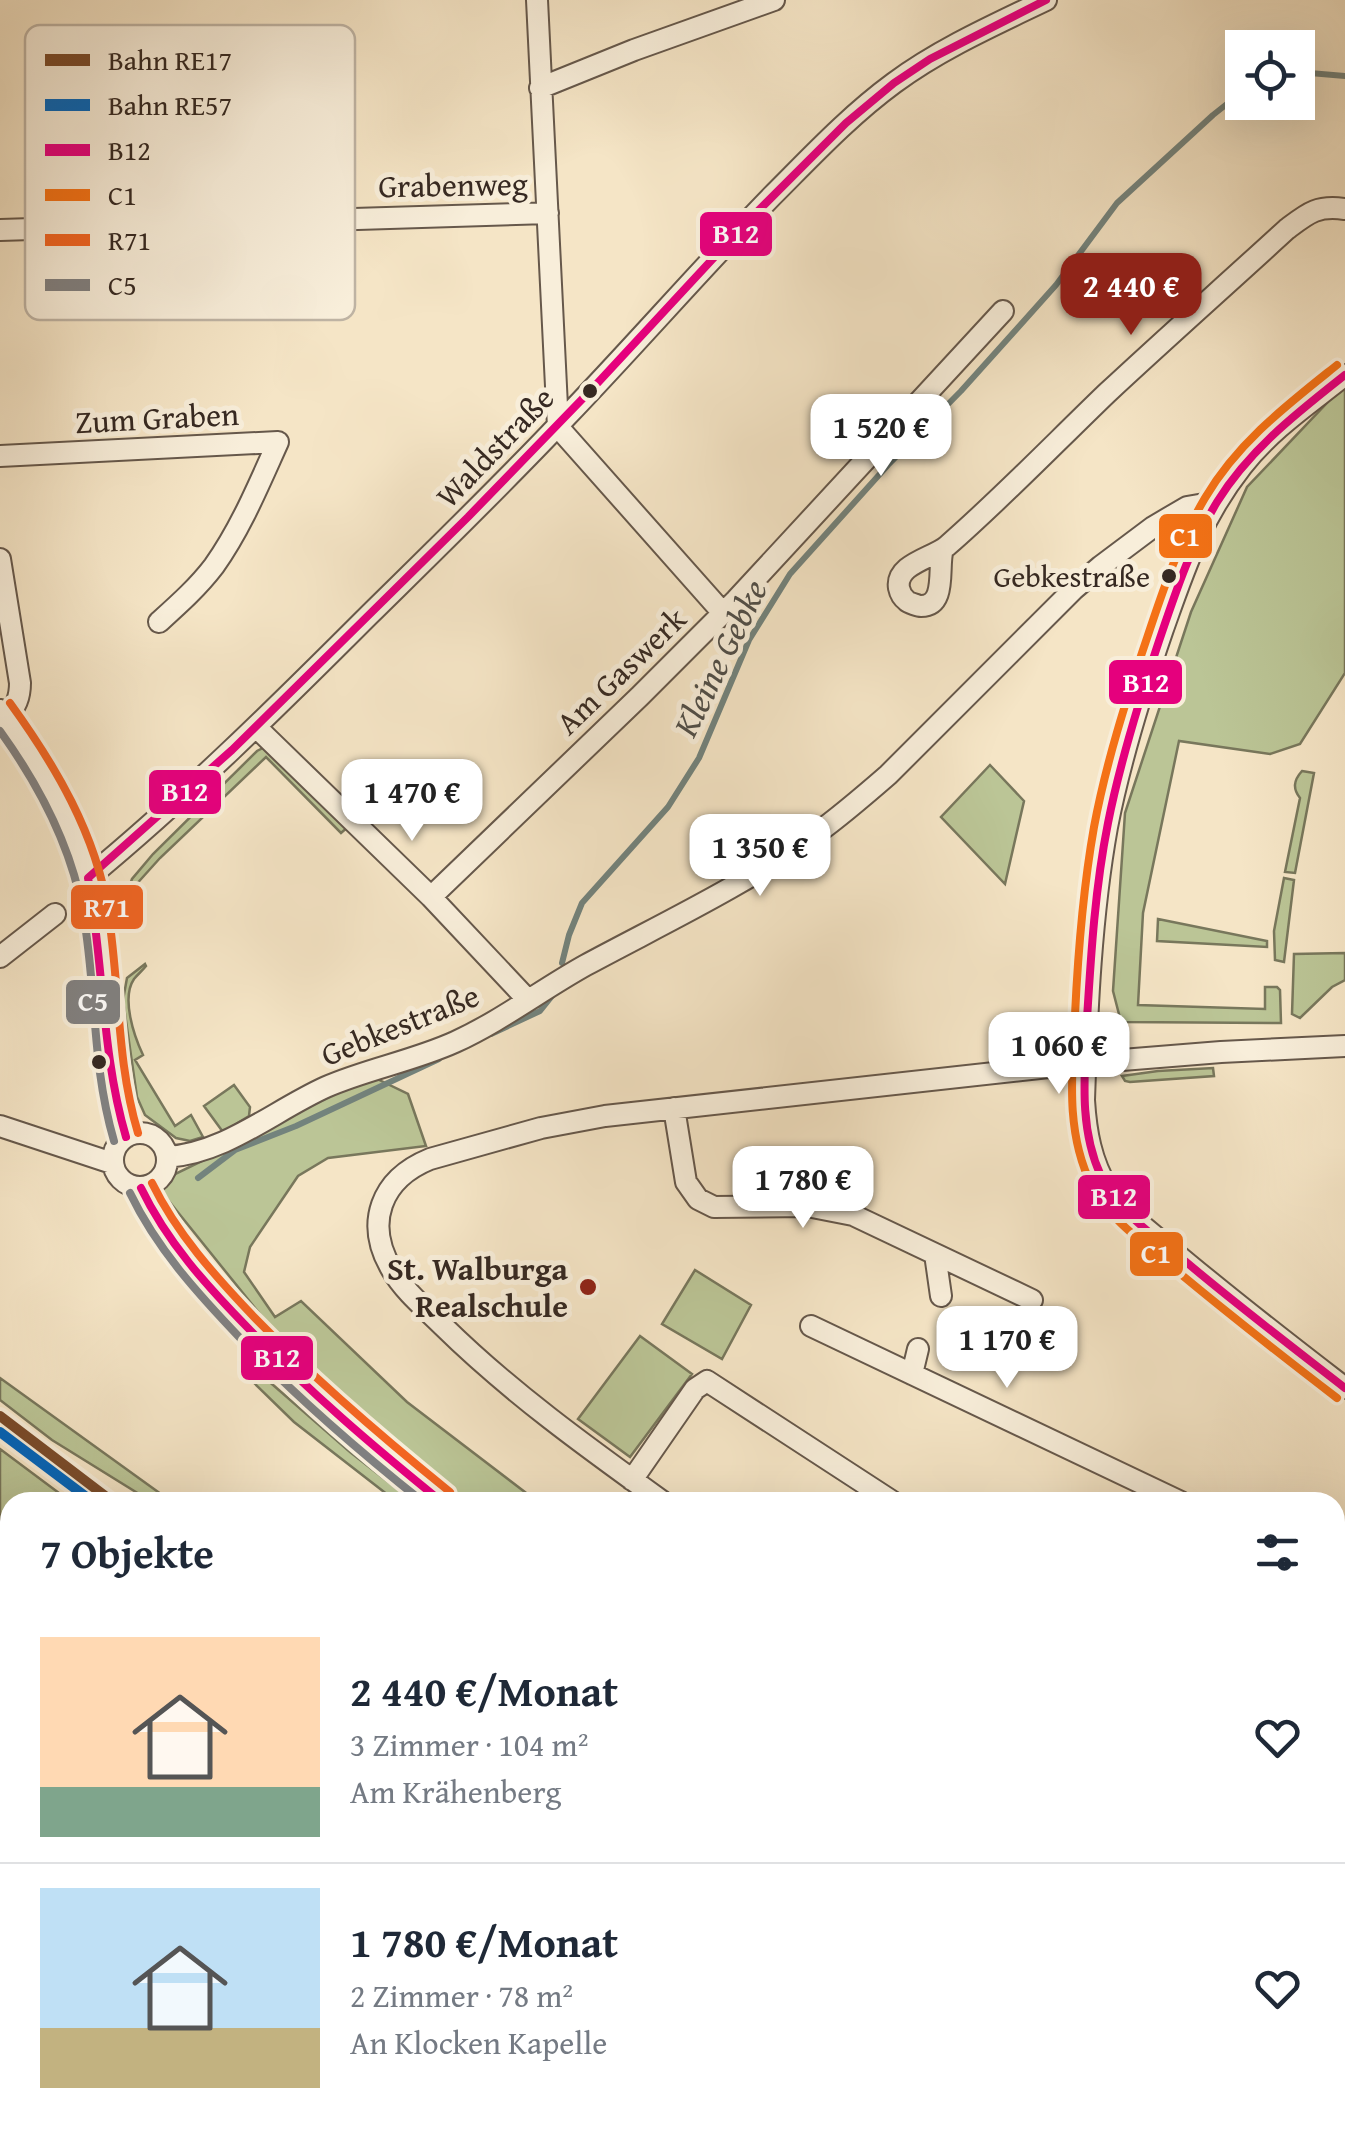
<!DOCTYPE html>
<html lang="de">
<meta charset="utf-8">
<style>
:root{--surface:#fff;--page:#f6f6f7;--text:#1f2937;--muted:#747a83;--line:#e0e1e3;--accent:#8f2418}
body{margin:0;font-family:"Gentium Book Plus",serif;background:var(--page);color:var(--text);height:100vh;display:flex;flex-direction:column;font-size:38px;white-space:nowrap}
*{box-sizing:border-box;margin:0}
p{font-size:32px;color:var(--muted)}
.icon{flex:none;width:55px;height:55px;fill:none;stroke:currentColor;stroke-width:2;stroke-linecap:round;stroke-linejoin:round}
.map{position:relative;flex:1;overflow:hidden}
.sheet{position:absolute;left:0px;top:1492px;width:1345px;height:642px;display:flex;flex-direction:column;background:var(--surface);border-radius:30px 30px 0 0;box-shadow:0 10px 40px #0002}
.sheet>*{flex:none}
.fabs{position:absolute;left:1225px;top:30px;display:grid;gap:20px}
.fabs a{display:grid;place-items:center;width:90px;height:90px;border-radius:0px;background:var(--surface);box-shadow:0 10px 40px #0002;font-size:50px}
.price{position:absolute;translate:-50% -85px;padding:0 22px;border-radius:20px;background:#fff;color:#222;font-size:32px;line-height:65px;filter:drop-shadow(0 2px 5px #0008)}
.price::after{content:'';position:absolute;left:50%;top:60px;width:30px;height:22px;margin-left:-15px;background:inherit;clip-path:polygon(0 0,100% 0,50% 100%)}
.price.selected{background:var(--accent);color:#fff}
ul{padding:0;list-style:none}
li{display:flex;align-items:center;gap:30px;height:250px;padding:0 40px}
li+li{border-top:2px solid var(--line)}
li span{display:grid;place-items:center;flex:none;width:280px;height:200px;border-radius:0px;color:#555}
li>.icon{margin-inline-start:auto}
span .icon{width:120px;height:120px;fill:#fffc;stroke-width:1}
li b{font-size:42px}
h2{display:flex;justify-content:space-between;align-items:center;height:120px;padding:0 40px;font-size:42px}
.map>svg:first-child{display:block}
.green{fill:#bbc596;stroke:#78775c;stroke-width:2.5}
.water{fill:#9cbfb9;stroke:#73837d;stroke-width:2.5}
.lines{fill:none;stroke-linecap:round;stroke-linejoin:round}
.stream{stroke:#73837d;stroke-width:6}
.street-casing{stroke:#66584b;stroke-width:24}
.secondary-casing{stroke:#362922;stroke-width:31}
.primary-casing{stroke:#362922;stroke-width:36}
.street{stroke:#f8eeda;stroke-width:20}
.secondary{stroke:#f8eeda;stroke-width:28}
.primary{stroke:#f5e5c6;stroke-width:32}
.bus-1-casing{stroke:#f8eeda;stroke-width:15}
.bus-2-casing{stroke:#f8eeda;stroke-width:15}
.bus-3-casing{stroke:#f8eeda;stroke-width:15}
.bus-4-casing{stroke:#f8eeda;stroke-width:15}
.bus-1{stroke:#e5007d;stroke-width:8}
.bus-2{stroke:#f47216;stroke-width:8}
.bus-3{stroke:#f26522;stroke-width:8}
.bus-4{stroke:#808080;stroke-width:8}
.rail-1-casing{stroke:#f8eeda;stroke-width:18}
.rail-2-casing{stroke:#f8eeda;stroke-width:18}
.rail-1{stroke:#7a4b2a;stroke-width:10}
.rail-2{stroke:#0065bd;stroke-width:10}
.bus-dot{fill:#362922;stroke:#f8eeda;stroke-width:4}
.poi-dot{fill:#8f2418;stroke:#f8eeda;stroke-width:4}
.labels{text-anchor:middle;stroke-width:10;stroke-linejoin:round;paint-order:stroke}
.bus-label{font-size:30px;fill:#362922;stroke:#f8eeda;text-anchor:end}
.street-label{font-size:32px;fill:#362922;stroke:#f8eeda}
.poi-label{font-size:32px;font-weight:bold;fill:#362922;stroke:#f8eeda;text-anchor:end}
.water-label{font-size:35px;font-style:italic;fill:#504e48;stroke:#f8eeda}
.key{fill:#f8eeda;stroke:#beb3a3;stroke-width:2.5}
.key-label{font-size:28px;fill:#362922}
.line-badge{stroke:#f8eeda;stroke-width:4}
.badge-label{font-size:28px;text-anchor:middle;font-weight:bold;fill:#fff}
</style>
<div class="map">
<svg width="1345" height="2133" viewBox="0 0 1345 2133">
<rect width="100%" height="100%" fill="#f5e5c6"/>
<filter id="stains"><feTurbulence type="fractalNoise" baseFrequency=".002" numOctaves="4"/><feColorMatrix values="0 0 0 0 .2 0 0 0 0 .09 0 0 0 0 .02 0 0 0 .5 -.17"/></filter>
<radialGradient id="worn" r=".72"><stop offset=".6" stop-color="#630" stop-opacity="0"/><stop offset="1" stop-color="#630" stop-opacity=".3"/></radialGradient>
<path class="green" d="M1345,384V673L1300,744L1270,754L1179,741L1143,913L1138,1005L1265,1009V987H1277L1280,990L1281,1023L1121,1022L1113,991L1125,813L1191,612L1247,487Z
M265,747L349,826L341,833L266,757L160,858L133,888L141,899L120,912L132,879L153,854L257,751Z
M990,765L1024,801L1005,884L941,817Z
M1302,771L1314,773L1295,873L1285,872L1300,798C1293,789 1293,781 1302,771Z
M1284,878L1294,880L1284,962L1275,960L1274,931Z
M1158,919L1267,941V947L1157,941Z
M1345,953V980L1332,987L1300,1018L1292,1014L1294,954Z
M145,964L146,966C142,971 138,974 134,979C121,998 134,1036 143,1055L135,1060L175,1126L191,1115L203,1137L190,1141L176,1138L145,1115L137,1097L123,1000L127,978Z
M1213,1068L1214,1076L1130,1082L1125,1081L1122,1076L1158,1071Z
M371,1076L408,1094L426,1146L328,1158L298,1176L250,1247L244,1272L275,1317L301,1301L407,1402L538,1502H463L380,1439L277,1339L267,1323L160,1190L173,1175L227,1149L323,1094Z
M234,1085L250,1107L249,1116L223,1132L204,1106Z
M695,1270L751,1305L722,1359L662,1324Z
M640,1336L692,1374L630,1457L578,1419Z
M257,1371L350,1452L414,1502H397L294,1422L250,1379Z
M0,1378L172,1502H152L52,1440L0,1400Z
M0,1449L71,1502H10V1568L0,1560Z
M0,1660L10,1668V1908L0,1902Z"/>
<path class="water" d="M0,1905L10,1910V1974L0,1969Z"/>
<g class="lines">
<path class="stream" d="M1298,72L1345,76
M562,963L569,935L582,903L668,807L699,758L749,640L790,574L888,465L961,391L1056,285L1117,203L1213,115L1242,92
M491,1034L540,1011L552,996
M198,1178L235,1150L296,1126L439,1059"/>
<defs>
<path id="street" d="M537,0L558,427L723,613
M540,88L634,50L774,0
M0,230L548,213
M1345,375C1309,404 1271,429 1242,466C1201,518 1185,567 1163,629C1141,693 1120,760 1107,827C1091,916 1087,1010 1084,1100C1086,1132 1091,1161 1108,1189C1122,1212 1148,1230 1169,1248C1226,1296 1285,1342 1345,1388
M0,456L278,442C259,484 241,528 214,566C198,587 179,604 159,622
M943,549C937,565 948,606 921,606C919,606 909,603 907,601C903,598 900,593 899,588C895,564 933,558 947,546C1002,498 1054,444 1107,393C1166,338 1227,284 1287,229C1308,213 1317,205 1345,209
M0,559L20,683C20,698 16,706 6,718
M0,710C44,768 82,837 95,909C108,985 100,1063 126,1137
M256,727L431,897L527,999
M88,878C187,796 278,706 369,615C435,550 502,485 566,417C636,344 702,268 772,196C811,157 849,116 894,83C940,49 994,25 1046,0
M431,897L640,696L736,600L1003,311
M0,957L55,914
M674,1108L686,1182L698,1199L714,1207L807,1206L853,1215L1032,1300
M0,1126L112,1163
M113 1160a27 27 0 1 1 54 0a27 27 0 1 1-54 0Z
M167,1157C226,1153 273,1111 326,1087C367,1069 413,1061 455,1042C501,1021 541,990 586,965C664,923 745,885 817,833C842,815 865,795 888,775L1074,589L1101,566L1153,527L1187,507L1216,502
M141,1188C163,1238 200,1277 237,1317C300,1384 370,1444 442,1502
M935,1254L941,1296
M811,1326L1181,1502
M912,1374L918,1349
M632,1480L695,1389L707,1381L893,1502
M663,1502C588,1448 510,1392 443,1326C426,1309 404,1291 392,1270C364,1223 381,1179 430,1159L541,1128L605,1116L1085,1063L1221,1052L1345,1046
M1335,1603L1345,1605
M0,1638L10,1645
M649,2125L660,2133
M1214,2125L1225,2133"/>
<path id="secondary" d="M0,2096L10,2102
M48,2125L61,2133"/>
<path id="primary" d="M1335,2096L1345,2090
M1266,2133L1283,2125"/>
</defs>
<use href="#street" class="street-casing"/>
<use href="#secondary" class="secondary-casing"/>
<use href="#primary" class="primary-casing"/>
<use href="#street" class="street"/>
<use href="#secondary" class="secondary"/>
<use href="#primary" class="primary"/>
<defs>
<path id="bus-1" d="M1345,375C1297,413 1250,449 1217,502C1191,545 1175,594 1159,641C1139,701 1120,762 1108,823C1095,888 1091,954 1087,1019C1085,1071 1078,1127 1101,1176C1118,1212 1154,1236 1185,1261C1237,1305 1291,1346 1345,1388
M126,1137C101,1052 104,964 88,878L232,750L468,517L592,389L746,223L846,123L894,83L930,59L1046,0
M141,1188C167,1242 206,1285 248,1328C308,1391 374,1447 442,1502"/>
<path id="bus-2" d="M1337,365C1287,405 1238,442 1205,498C1179,542 1163,590 1147,638C1126,700 1106,763 1094,827C1083,889 1078,952 1075,1015C1072,1073 1065,1133 1092,1186C1110,1220 1143,1242 1171,1266C1226,1312 1281,1355 1337,1398"/>
<path id="bus-3" d="M10,703C55,765 96,834 108,911C120,986 116,1060 138,1133
M152,1183C177,1234 215,1276 254,1317C315,1380 382,1437 450,1492"/>
<path id="bus-4" d="M0,731C39,785 71,846 83,912C97,990 91,1062 114,1141
M130,1193C157,1249 198,1294 241,1339C297,1398 359,1451 423,1502"/>
</defs>
<use href="#bus-1" class="bus-1-casing"/>
<use href="#bus-2" class="bus-2-casing"/>
<use href="#bus-3" class="bus-3-casing"/>
<use href="#bus-4" class="bus-4-casing"/>
<use href="#bus-1" class="bus-1"/>
<use href="#bus-2" class="bus-2"/>
<use href="#bus-3" class="bus-3"/>
<use href="#bus-4" class="bus-4"/>
<defs>
<path id="rail-1" d="M0,1416L113,1502"/>
<path id="rail-2" d="M0,1432L93,1502"/>
</defs>
<use href="#rail-1" class="rail-1-casing"/>
<use href="#rail-2" class="rail-2-casing"/>
<use href="#rail-1" class="rail-1"/>
<use href="#rail-2" class="rail-2"/>
</g>
<g class="bus-dot">
<circle cx="590" cy="391" r="9"/>
<circle cx="1169" cy="576" r="9"/>
<circle cx="99" cy="1062" r="9"/>
</g>
<circle class="poi-dot" cx="588" cy="1287" r="10"/>
<g class="labels">
<g class="bus-label">
<text x="1150" y="587">Gebkestraße</text>
</g>
<g class="street-label">
<text transform="translate(453 185) rotate(-1)" y="11">Grabenweg</text>
<text transform="translate(157 418) rotate(-3)" y="11">Zum Graben</text>
<text transform="translate(495 447) rotate(-46)" y="11">Waldstraße</text>
<text transform="translate(621 671) rotate(-44)" y="11">Am Gaswerk</text>
<text transform="translate(400 1025) rotate(-22)" y="11">Gebkestraße</text>
</g>
<g class="poi-label">
<text x="568" y="1280">St. Walburga<tspan x="568" dy="37">Realschule</tspan></text>
</g>
<g class="water-label">
<text transform="translate(720 658) rotate(-64)" y="12">Kleine Gebke</text>
</g>
</g>
<rect x="25" y="25" width="330" height="295" rx="15" class="key"/>
<rect x="45" y="54" width="45" height="12" fill="#7a4b2a"/>
<rect x="45" y="99" width="45" height="12" fill="#0065bd"/>
<rect x="45" y="144" width="45" height="12" fill="#e5007d"/>
<rect x="45" y="189" width="45" height="12" fill="#f47216"/>
<rect x="45" y="234" width="45" height="12" fill="#f26522"/>
<rect x="45" y="279" width="45" height="12" fill="#808080"/>
<g class="key-label">
<text x="108" y="70">Bahn RE17</text>
<text x="108" y="115">Bahn RE57</text>
<text x="108" y="160">B12</text>
<text x="108" y="205">C1</text>
<text x="108" y="250">R71</text>
<text x="108" y="295">C5</text>
</g>
<g class="line-badge">
<rect x="698" y="210" width="76" height="48" rx="10" fill="#e5007d"/>
<rect x="1157" y="512" width="57" height="48" rx="10" fill="#f47216"/>
<rect x="1107" y="658" width="77" height="48" rx="10" fill="#e5007d"/>
<rect x="147" y="768" width="76" height="48" rx="10" fill="#e5007d"/>
<rect x="69" y="883" width="76" height="48" rx="10" fill="#f26522"/>
<rect x="64" y="978" width="58" height="48" rx="10" fill="#808080"/>
<rect x="1076" y="1173" width="76" height="48" rx="10" fill="#e5007d"/>
<rect x="1128" y="1230" width="57" height="48" rx="10" fill="#f47216"/>
<rect x="239" y="1334" width="76" height="48" rx="10" fill="#e5007d"/>
</g>
<g class="badge-label">
<text x="736" y="243">B12</text>
<text x="1185" y="546">C1</text>
<text x="1146" y="692">B12</text>
<text x="185" y="801">B12</text>
<text x="107" y="917">R71</text>
<text x="93" y="1011">C5</text>
<text x="1114" y="1206">B12</text>
<text x="1156" y="1263">C1</text>
<text x="277" y="1367">B12</text>
</g>
<rect width="100%" height="100%" filter="url(#stains)"/>
<rect width="100%" height="100%" fill="url(#worn)"/>
</svg>
<div class="fabs">
<a><svg class="icon" aria-label="locate" viewBox="0 0 24 24"><circle cx="12" cy="12" r="6"/><path d="M12 2v4M12 18v4M2 12h4M18 12h4"/></svg></a>
</div>
<b class="price selected" style="left:1131px;top:338px">2 440 €</b>
<b class="price" style="left:881px;top:479px">1 520 €</b>
<b class="price" style="left:412px;top:844px">1 470 €</b>
<b class="price" style="left:760px;top:899px">1 350 €</b>
<b class="price" style="left:1059px;top:1097px">1 060 €</b>
<b class="price" style="left:803px;top:1231px">1 780 €</b>
<b class="price" style="left:1007px;top:1391px">1 170 €</b>
<section class="sheet">
<h2>7 Objekte<svg class="icon" aria-label="filters" viewBox="0 0 24 24"><path d="M4 7h16M4 17h16"/><circle cx="9" cy="7" r="2"/><circle cx="15" cy="17" r="2"/></svg></h2>
<ul>
<li><span style="background:linear-gradient(#ffd9b3 75%,#7fa58c 0)"><svg class="icon" aria-label="home" viewBox="0 0 24 24"><path d="M3 11l9-7 9 7M6 9v11h12V9"/></svg></span><div><b>2 440 €/Monat</b><p>3 Zimmer · 104 m²</p><p>Am Krähenberg</p></div><svg class="icon" aria-label="heart" viewBox="0 0 24 24"><path d="M12 20l-8-8c-3-5 5-10 8-4 3-6 11-1 8 4z"/></svg></li>
<li><span style="background:linear-gradient(#bfe0f5 70%,#c2b280 0)"><svg class="icon" aria-label="home" viewBox="0 0 24 24"><path d="M3 11l9-7 9 7M6 9v11h12V9"/></svg></span><div><b>1 780 €/Monat</b><p>2 Zimmer · 78 m²</p><p>An Klocken Kapelle</p></div><svg class="icon" aria-label="heart" viewBox="0 0 24 24"><path d="M12 20l-8-8c-3-5 5-10 8-4 3-6 11-1 8 4z"/></svg></li>
</ul>
</section>
</div>
